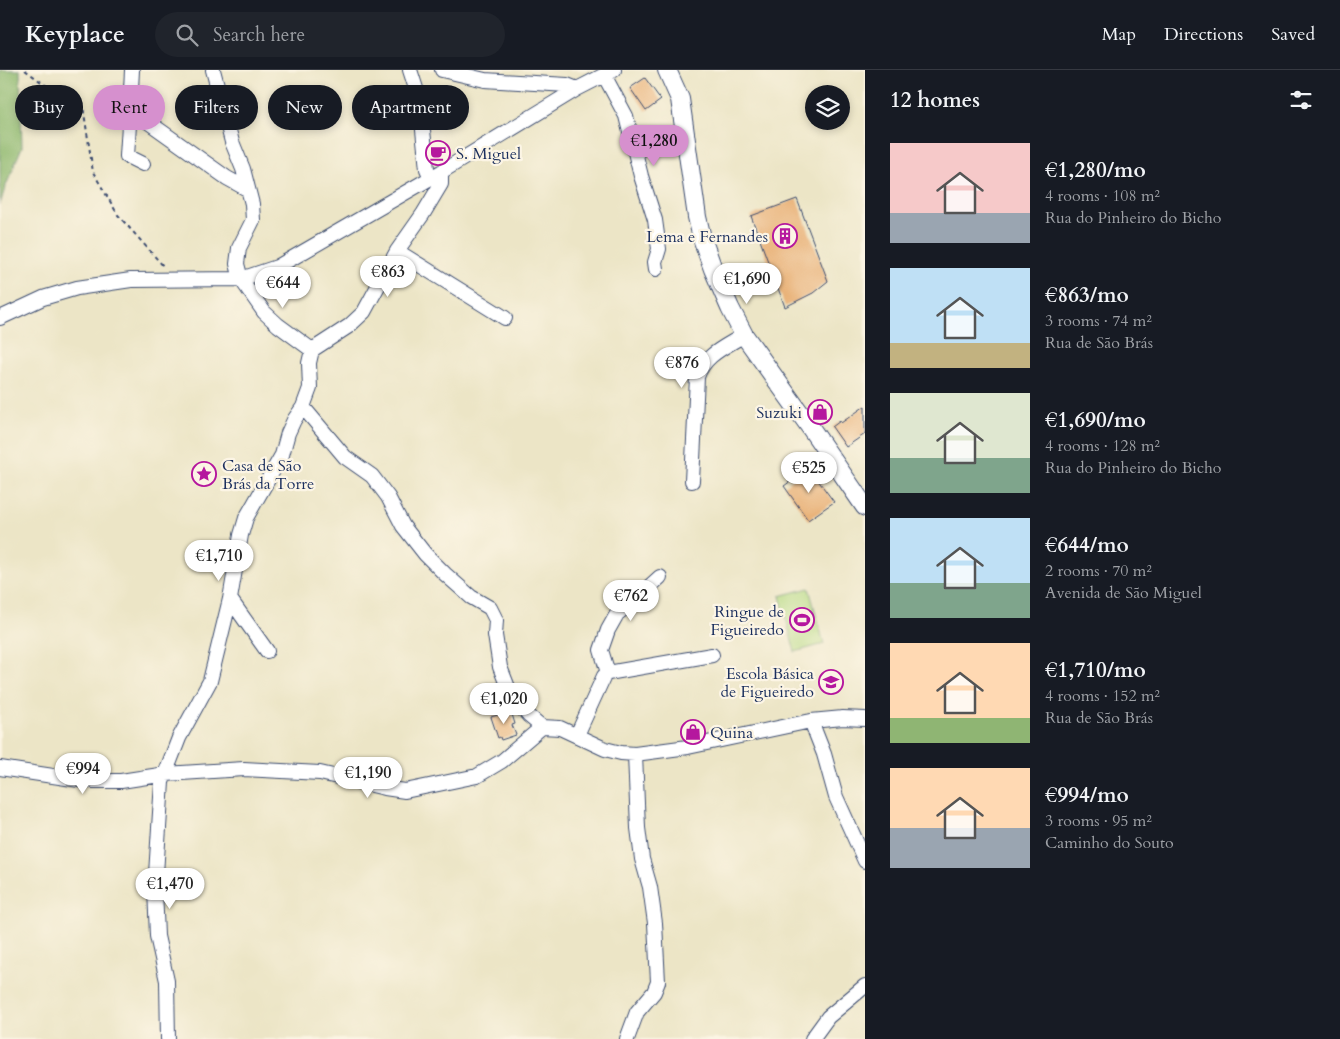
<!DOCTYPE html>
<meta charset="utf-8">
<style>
:root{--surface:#171b24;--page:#20242c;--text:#f1f3f6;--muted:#9ea1a6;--line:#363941;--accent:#d690ce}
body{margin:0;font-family:Cardo,serif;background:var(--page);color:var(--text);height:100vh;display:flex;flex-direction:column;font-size:19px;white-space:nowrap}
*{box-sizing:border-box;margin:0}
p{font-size:16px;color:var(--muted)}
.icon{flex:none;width:28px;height:28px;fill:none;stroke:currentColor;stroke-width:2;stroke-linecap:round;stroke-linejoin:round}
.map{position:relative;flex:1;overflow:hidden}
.drawer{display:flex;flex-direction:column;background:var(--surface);width:475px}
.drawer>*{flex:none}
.guide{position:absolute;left:15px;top:15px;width:475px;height:45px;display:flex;gap:10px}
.tools{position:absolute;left:805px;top:15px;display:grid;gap:10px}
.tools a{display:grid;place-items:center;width:45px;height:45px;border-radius:50%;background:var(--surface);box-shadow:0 2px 8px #0003;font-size:25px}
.price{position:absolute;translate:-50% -42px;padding:0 11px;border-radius:18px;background:#fff;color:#222;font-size:16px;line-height:32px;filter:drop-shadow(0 1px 2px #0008)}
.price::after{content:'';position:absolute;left:50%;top:30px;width:15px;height:11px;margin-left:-8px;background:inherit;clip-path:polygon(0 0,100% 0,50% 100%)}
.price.active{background:var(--accent);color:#111}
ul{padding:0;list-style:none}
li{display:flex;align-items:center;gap:15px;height:125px;padding:0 25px}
li span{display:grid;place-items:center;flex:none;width:140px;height:100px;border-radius:0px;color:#555}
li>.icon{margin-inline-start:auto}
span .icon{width:60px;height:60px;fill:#fffc;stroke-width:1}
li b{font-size:21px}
h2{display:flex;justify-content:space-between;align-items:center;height:60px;padding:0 25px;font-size:21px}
.pill{padding:0 18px;border-radius:22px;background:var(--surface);box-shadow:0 2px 8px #0003;font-size:18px;line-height:45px}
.pill.active{background:var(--accent);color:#111}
header{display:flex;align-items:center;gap:30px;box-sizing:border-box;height:70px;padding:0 25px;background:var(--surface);border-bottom:1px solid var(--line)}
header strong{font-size:24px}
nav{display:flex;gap:28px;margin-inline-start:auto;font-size:18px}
.search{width:350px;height:45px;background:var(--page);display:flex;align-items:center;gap:12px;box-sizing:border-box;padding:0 18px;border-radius:28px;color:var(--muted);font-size:19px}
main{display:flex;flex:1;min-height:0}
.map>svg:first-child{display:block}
.green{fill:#b5d982;stroke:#688470}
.forest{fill:#90b970;stroke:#567467}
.building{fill:#e9b37a}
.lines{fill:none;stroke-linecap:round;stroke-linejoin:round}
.minor-casing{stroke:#3a4a6e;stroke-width:16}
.major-casing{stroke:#3a4a6e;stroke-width:20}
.path{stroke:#3a4a6e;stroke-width:2;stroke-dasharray:4 4;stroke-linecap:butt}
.minor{stroke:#fff;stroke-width:14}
.major{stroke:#fff;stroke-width:18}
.labels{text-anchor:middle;stroke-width:4.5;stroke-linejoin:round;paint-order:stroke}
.poi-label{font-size:16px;fill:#1b2f5e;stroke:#fcf5e5;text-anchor:end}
</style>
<header>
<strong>Keyplace</strong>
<div class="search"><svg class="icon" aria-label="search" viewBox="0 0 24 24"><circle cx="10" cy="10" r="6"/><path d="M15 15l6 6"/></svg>Search here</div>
<nav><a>Map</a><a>Directions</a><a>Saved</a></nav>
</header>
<main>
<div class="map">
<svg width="865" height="969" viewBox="0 0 865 969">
<rect width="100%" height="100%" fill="#fcf5e5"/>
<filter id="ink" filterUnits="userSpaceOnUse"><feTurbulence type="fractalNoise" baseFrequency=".02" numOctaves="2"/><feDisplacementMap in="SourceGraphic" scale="10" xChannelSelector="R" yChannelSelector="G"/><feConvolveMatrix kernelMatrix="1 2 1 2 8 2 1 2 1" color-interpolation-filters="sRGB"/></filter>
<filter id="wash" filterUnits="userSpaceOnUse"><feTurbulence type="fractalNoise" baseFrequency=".0096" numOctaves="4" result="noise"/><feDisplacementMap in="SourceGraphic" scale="20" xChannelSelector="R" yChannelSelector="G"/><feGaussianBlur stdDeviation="1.12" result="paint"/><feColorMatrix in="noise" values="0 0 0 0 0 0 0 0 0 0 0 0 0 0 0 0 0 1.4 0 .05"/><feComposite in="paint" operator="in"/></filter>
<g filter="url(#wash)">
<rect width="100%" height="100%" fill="#ece5c6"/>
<path class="green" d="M809,518L824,574L795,582L780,526Z"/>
<path class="forest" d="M0,0H20L22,77L5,118L0,135Z"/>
<g id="blocks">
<path class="building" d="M645,8L661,30L646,41L630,18Z
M797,129L828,211L813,223L785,237L751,146Z
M865,336V364L846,377L832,357L840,351L841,353Z
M809,398L834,432L808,450L784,416Z
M511,641L515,654L512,655L516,665L501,670L500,667L498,668L491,647Z"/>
</g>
</g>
<g filter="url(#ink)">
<use href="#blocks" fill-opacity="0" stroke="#3a4a6e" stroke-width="1"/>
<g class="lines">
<defs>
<path id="minor" d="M213,0L232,72L243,99L252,134L253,150L239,178L237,194L241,209L264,242L278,255L312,280
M410,0L420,31L427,99L431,108
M442,0L485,10L567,15L577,19
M604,5L626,46L641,106L655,150L659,179L655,192L656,199
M130,39L132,0
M143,94L127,86L130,39L227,108L247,119
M397,181L505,248
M0,248L43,228L77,218L131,210L241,209L277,197L441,102L577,19L614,0
M303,337L345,387L372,406L388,427L403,456L425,484L445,504L471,527L490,538L496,550L495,565L500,597L511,625L529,646L542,657L560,658L605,679L621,683L635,684L688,677L811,651L843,648L865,649
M692,411L697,307C704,285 725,277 744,265
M230,529L267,581
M608,603L601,580L608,560L617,544L637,528L660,507
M811,651L824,684L836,727L865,791
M577,665L604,606L608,603L712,585
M0,698L86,711H121L166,704L244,699L320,703L385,718L405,721L477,706L502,691L542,657
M168,969L167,911L157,866L155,819L162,712L179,668L210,611L230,529L241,465L246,448L282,385L288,363L294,350L303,337L310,318L309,293L312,280L349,256L364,242L397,181L423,144L441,114V102
M627,969L637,942L654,922L658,912L655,853L650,817L642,789L638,758L635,684
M812,969L828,947L865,916"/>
<path id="major" d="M667,0L680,29L697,147L702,168L713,199L730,238L744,265L810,357L865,437"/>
</defs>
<use href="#minor" class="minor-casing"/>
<use href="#major" class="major-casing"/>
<path class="path" d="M25,0L55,22L83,36L93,102L118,145L165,198"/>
<use href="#minor" class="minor"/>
<use href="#major" class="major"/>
</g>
</g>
<defs>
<symbol id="cafe-ring" viewBox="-11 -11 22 22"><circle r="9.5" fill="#fcf5e5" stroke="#b5179e" stroke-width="1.5"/><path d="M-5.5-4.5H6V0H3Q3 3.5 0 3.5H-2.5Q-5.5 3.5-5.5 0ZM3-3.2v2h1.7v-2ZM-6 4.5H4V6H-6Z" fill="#b5179e"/></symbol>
<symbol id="building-ring" viewBox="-11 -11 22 22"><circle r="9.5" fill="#fcf5e5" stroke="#b5179e" stroke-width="1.5"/><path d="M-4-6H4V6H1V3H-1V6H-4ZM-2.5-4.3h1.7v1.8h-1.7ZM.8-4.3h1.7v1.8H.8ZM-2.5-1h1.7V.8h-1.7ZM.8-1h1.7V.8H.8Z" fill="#b5179e"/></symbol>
<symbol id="shop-ring" viewBox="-11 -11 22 22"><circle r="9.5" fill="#fcf5e5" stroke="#b5179e" stroke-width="1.5"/><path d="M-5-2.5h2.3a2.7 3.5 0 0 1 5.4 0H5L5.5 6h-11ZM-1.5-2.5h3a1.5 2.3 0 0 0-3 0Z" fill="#b5179e"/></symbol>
<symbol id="sight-ring" viewBox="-11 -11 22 22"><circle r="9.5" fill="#fcf5e5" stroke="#b5179e" stroke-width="1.5"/><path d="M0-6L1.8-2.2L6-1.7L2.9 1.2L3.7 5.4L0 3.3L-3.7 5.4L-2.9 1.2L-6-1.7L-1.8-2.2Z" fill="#b5179e"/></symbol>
<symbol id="stadium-ring" viewBox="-11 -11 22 22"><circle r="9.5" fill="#fcf5e5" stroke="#b5179e" stroke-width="1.5"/><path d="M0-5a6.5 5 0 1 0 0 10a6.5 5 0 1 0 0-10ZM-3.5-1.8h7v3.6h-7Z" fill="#b5179e"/></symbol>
<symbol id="school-ring" viewBox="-11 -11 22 22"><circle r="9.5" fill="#fcf5e5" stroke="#b5179e" stroke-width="1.5"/><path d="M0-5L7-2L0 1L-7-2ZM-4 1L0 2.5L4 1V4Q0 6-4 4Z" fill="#b5179e"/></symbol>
</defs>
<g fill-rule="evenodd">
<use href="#cafe-ring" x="424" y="69" width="28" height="28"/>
<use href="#building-ring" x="771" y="152" width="28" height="28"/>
<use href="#shop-ring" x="806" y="328" width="28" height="28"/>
<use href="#sight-ring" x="190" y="390" width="28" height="28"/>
<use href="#stadium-ring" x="788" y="536" width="28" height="28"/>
<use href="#school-ring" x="817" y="598" width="28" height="28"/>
<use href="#shop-ring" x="679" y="648" width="28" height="28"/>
</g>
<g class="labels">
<g class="poi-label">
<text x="456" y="89" text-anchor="start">S. Miguel</text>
<text x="768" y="172">Lema e Fernandes</text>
<text x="802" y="348">Suzuki</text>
<text x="222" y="401" text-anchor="start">Casa de São<tspan x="222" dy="18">Brás da Torre</tspan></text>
<text x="784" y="547">Ringue de<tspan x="784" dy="18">Figueiredo</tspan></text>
<text x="814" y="609">Escola Básica<tspan x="814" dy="18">de Figueiredo</tspan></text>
<text x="710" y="668" text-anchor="start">Quina</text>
</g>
</g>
</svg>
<div class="tools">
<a><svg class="icon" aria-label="layers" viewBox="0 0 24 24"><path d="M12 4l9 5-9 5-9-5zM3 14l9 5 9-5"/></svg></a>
</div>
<b class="price active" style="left:654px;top:97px">€1,280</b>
<b class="price" style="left:388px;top:228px">€863</b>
<b class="price" style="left:747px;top:235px">€1,690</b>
<b class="price" style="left:283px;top:239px">€644</b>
<b class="price" style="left:682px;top:319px">€876</b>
<b class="price" style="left:809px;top:424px">€525</b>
<b class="price" style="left:219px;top:512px">€1,710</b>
<b class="price" style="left:631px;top:552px">€762</b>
<b class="price" style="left:504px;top:655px">€1,020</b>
<b class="price" style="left:83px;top:725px">€994</b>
<b class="price" style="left:368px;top:729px">€1,190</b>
<b class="price" style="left:170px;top:840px">€1,470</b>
<div class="guide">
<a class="pill">Buy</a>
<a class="pill active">Rent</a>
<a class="pill">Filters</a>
<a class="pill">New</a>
<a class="pill">Apartment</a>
</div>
</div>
<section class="drawer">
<h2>12 homes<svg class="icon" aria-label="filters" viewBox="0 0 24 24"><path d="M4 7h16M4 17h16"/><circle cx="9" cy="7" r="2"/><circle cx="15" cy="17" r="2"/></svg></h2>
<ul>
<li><span style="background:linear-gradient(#f6c9c9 70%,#9aa5b1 0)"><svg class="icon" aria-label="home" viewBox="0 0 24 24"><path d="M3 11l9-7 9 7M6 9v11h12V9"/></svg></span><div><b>€1,280/mo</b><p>4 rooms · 108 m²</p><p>Rua do Pinheiro do Bicho</p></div></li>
<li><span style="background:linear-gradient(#bfe0f5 75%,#c2b280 0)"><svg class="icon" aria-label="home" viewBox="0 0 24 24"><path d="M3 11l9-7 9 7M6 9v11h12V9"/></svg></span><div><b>€863/mo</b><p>3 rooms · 74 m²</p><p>Rua de São Brás</p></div></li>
<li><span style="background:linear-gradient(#dfe7d0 65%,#7fa58c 0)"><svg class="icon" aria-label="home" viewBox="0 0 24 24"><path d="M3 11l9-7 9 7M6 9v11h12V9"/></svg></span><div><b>€1,690/mo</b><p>4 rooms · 128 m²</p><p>Rua do Pinheiro do Bicho</p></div></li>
<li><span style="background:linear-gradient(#bfe0f5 65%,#7fa58c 0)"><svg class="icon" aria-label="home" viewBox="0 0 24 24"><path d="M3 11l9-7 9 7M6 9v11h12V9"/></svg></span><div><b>€644/mo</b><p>2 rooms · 70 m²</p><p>Avenida de São Miguel</p></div></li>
<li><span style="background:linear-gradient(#ffd9b3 75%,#8fb573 0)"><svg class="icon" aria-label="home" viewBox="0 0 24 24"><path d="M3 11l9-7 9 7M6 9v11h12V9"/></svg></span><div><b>€1,710/mo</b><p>4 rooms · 152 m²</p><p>Rua de São Brás</p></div></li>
<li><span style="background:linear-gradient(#ffd9b3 60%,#9aa5b1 0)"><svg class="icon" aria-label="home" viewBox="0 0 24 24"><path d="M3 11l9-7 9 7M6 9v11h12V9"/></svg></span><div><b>€994/mo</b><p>3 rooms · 95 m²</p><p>Caminho do Souto</p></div></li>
</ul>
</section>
</main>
